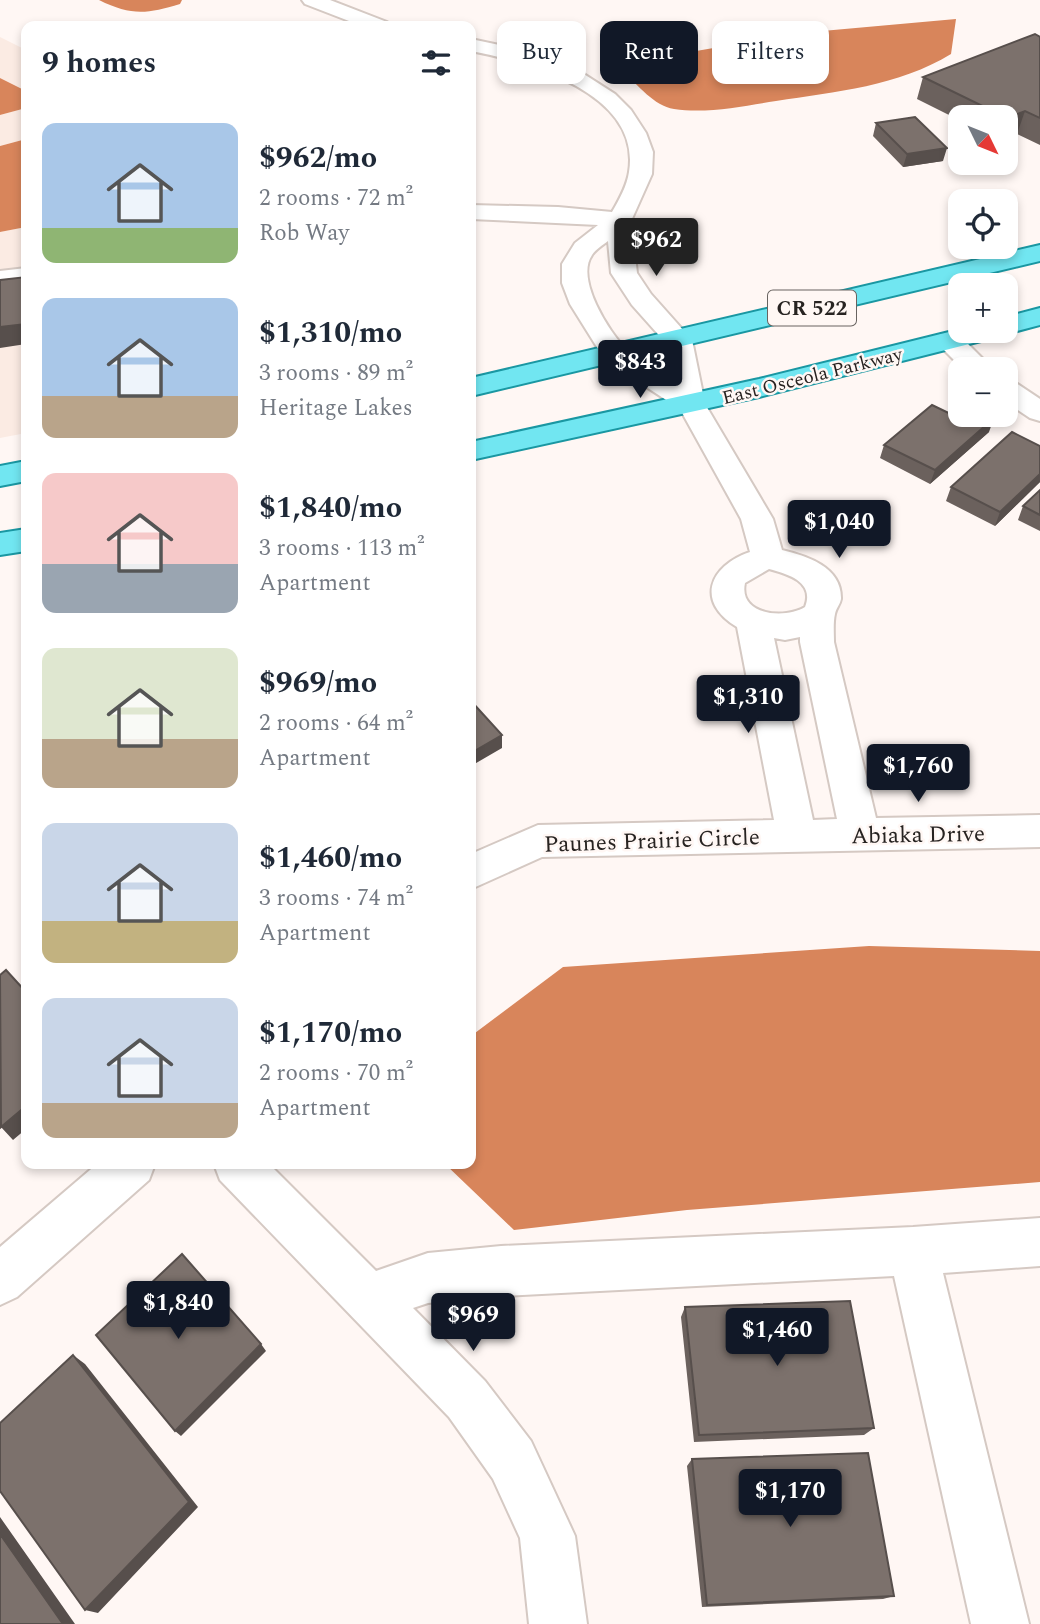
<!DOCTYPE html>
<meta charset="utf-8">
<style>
:root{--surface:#fff;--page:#f6f6f7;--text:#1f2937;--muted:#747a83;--accent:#111827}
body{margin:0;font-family:Spectral,serif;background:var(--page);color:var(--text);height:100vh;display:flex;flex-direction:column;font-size:26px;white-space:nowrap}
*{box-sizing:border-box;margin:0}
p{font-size:23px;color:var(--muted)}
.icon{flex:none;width:38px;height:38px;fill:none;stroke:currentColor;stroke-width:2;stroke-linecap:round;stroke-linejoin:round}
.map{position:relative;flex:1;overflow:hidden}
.sheet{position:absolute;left:21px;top:21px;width:455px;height:1148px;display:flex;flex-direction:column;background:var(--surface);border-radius:14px;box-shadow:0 4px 10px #0003}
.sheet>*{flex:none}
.hud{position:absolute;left:497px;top:21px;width:438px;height:63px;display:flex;gap:14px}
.needle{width:46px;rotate:133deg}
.controls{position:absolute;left:948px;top:105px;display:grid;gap:14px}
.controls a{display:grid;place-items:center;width:70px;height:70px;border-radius:14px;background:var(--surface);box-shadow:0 4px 10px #0003;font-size:35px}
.price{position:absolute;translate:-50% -60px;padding:0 16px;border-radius:7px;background:var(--accent);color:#fff;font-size:23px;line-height:46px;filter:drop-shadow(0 2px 4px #0008)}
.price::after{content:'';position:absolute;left:50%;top:42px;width:21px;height:16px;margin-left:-10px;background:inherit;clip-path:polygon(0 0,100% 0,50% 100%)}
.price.selected{background:#222;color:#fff}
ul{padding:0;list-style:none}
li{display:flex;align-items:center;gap:21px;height:175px;padding:0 21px}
li span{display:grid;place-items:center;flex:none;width:196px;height:140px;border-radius:14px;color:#555}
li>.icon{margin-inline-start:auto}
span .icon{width:84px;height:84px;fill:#fffc;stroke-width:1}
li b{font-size:30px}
h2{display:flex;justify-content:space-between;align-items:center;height:84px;padding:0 21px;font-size:30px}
.pill{padding:0 24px;border-radius:14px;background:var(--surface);box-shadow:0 4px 10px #0003;font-size:24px;line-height:63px}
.pill.selected{background:var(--accent);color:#fff}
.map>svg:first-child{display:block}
.built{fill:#fbebe3}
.water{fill:#d8855b}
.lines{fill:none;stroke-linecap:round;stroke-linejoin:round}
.minor-casing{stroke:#d5c9c3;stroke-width:4}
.major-casing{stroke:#1a97a2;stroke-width:4}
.minor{fill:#fff;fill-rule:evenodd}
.major{fill:#71e6f1;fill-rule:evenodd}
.wall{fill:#6b615d}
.shaded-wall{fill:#574f4c}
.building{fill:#7c716c;stroke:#574f4c;stroke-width:2}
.labels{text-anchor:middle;stroke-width:5;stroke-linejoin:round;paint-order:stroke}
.far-street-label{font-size:19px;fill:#272321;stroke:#fff7f4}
.shield{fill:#fff7f4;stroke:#686360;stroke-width:2}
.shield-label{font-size:21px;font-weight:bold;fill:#272321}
.street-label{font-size:23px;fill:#272321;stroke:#fff7f4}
</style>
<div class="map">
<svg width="1040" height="1624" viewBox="0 0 1040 1624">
<rect width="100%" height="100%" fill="#fff7f4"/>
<path class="built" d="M0,37L26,50V91L0,78Z
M26,108V139L0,146V115Z
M26,227V433L0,438V232Z"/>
<path class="water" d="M99,0H182L180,4C147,14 131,16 99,0Z
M956,19L951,54C899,86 835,92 776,101C744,106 707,114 674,109C654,106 638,85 623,71L650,59L800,33Z
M0,78L26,91V108L0,115Z
M26,139V227L0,232V146Z
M869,946L1040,951V1182L687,1210L514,1230L445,1164H471V1036L563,967Z"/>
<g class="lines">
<defs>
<path id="minor" d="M302,0H330L387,22L390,26H362L305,4Z
M471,39L537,53L576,69L615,94L631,110L646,133L653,152L652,174L631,221L637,273L651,294L692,340L705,404L773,519L782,550C807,556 842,567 841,599C840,605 836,608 835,614C833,622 834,634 834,642L876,818L1040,815V847L542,857L471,889V854L538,825L774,820L737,627C695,602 709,566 750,552L741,519L680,409L605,360L570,304L562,283V264L575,243L598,225L471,219V205L558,207L612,212C619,200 627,186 629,172C642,93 528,62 471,51ZM608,241L611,273L632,305L665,342L672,380C657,371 639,362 626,349C609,332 575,279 592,255C596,249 603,245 608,241ZM769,569C788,574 815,582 805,607C786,619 738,616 745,583ZM800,637V642L837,819L813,820L774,638L785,640Z
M26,268V284L0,287V271Z
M949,333L959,335L993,369H963L935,341L939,335Z
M1006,380L1016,383L1040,399V421L1030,418L1006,402Z
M97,1164H155L149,1180L17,1297L0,1305V1247Z
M214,1164H269L376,1271L428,1253L501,1246L913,1227L1040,1218V1266L943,1273L1029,1624H971L894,1276L501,1296L428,1303L413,1308L485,1381L531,1441L575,1536L587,1624H529L520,1538L493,1479L449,1417L220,1180Z"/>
<path id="major" d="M1040,245V261L471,396V378Z
M1040,308V325L1006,334L1000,333L997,337L759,397L471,460V442L759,379L961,329L1006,331V317Z
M26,461V481L0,486V466Z
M26,529V551L0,555V533Z"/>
</defs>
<use href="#minor" class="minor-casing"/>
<use href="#major" class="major-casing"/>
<use href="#minor" class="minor"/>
<use href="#major" class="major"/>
</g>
<path class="wall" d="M1040,37V145L1017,134L1006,138V117H961V121L917,99L923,77Z
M876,123L943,161L903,167L873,136Z
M989,432L930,484L880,458L884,445Z
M1040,446V482L995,526L946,501L951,487Z
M1040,490V531L1018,520L1023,506Z
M685,1307L874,1428L864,1435L694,1442L681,1317Z
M692,1459L894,1596L883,1599L702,1607L687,1466Z"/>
<path class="shaded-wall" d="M1025,111L1017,134L1006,138L1007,118Z
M947,148L943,161L903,167L907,154Z
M26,324V344L0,348V327Z
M994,418L989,432L930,484L935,470Z
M1040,474V482L995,526L1000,512Z
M502,735V748L471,766V753Z
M26,1106V1129L13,1140L1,1127Z
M261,1344L266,1351L181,1436L175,1431Z
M73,1355L85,1364L198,1507L98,1613L85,1610Z
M0,1517L75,1624H63L0,1534Z"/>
<path class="building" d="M1035,34L1040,37V118L1025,111L1007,118L923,77Z
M915,117L947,148L907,154L876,123Z
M26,277V324L0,327V280Z
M932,405L961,419L965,415H988L994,418L935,470L884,445Z
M1012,432L1040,446V474L1000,512L951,487Z
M1040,490V515L1023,506Z
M471,701L502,735L471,753Z
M6,970L26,992V1106L1,1127L0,975Z
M182,1254L261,1344L175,1431L96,1335Z
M850,1301L874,1428L699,1435L685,1307Z
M73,1355L189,1502L85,1610L0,1491V1423Z
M868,1453L894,1596L707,1605L692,1459Z
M0,1534L63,1624H0Z"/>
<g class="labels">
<g class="far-street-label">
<text transform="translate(812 375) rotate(-14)" y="7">East Osceola Parkway</text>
</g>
<rect class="shield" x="768" y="290.5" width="88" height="35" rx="5"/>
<g class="shield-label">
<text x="812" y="315">CR 522</text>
</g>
<g class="street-label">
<text transform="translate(918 834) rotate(-1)" y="8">Abiaka Drive</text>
<text transform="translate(652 840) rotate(-2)" y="8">Paunes Prairie Circle</text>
</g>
</g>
</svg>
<div class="controls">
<a><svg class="needle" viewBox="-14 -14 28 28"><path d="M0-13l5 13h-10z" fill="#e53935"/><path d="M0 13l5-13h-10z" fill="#747a83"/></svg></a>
<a><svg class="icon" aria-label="locate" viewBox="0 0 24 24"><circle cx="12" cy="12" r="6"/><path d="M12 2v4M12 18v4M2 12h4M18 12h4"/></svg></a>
<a>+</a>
<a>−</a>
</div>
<b class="price selected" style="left:656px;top:278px">$962</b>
<b class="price" style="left:640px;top:400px">$843</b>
<b class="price" style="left:839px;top:560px">$1,040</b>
<b class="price" style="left:748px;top:735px">$1,310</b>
<b class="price" style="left:918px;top:804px">$1,760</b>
<b class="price" style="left:178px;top:1341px">$1,840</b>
<b class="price" style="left:473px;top:1353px">$969</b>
<b class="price" style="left:777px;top:1368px">$1,460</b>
<b class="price" style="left:790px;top:1529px">$1,170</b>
<div class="hud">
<a class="pill">Buy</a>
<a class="pill selected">Rent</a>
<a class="pill">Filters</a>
</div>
<section class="sheet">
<h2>9 homes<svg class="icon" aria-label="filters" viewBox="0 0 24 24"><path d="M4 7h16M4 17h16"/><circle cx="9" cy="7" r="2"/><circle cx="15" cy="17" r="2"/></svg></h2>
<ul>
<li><span style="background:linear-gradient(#a9c7e8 75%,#8fb573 0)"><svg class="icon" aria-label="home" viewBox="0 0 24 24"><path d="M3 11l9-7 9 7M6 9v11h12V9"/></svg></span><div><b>$962/mo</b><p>2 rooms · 72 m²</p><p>Rob Way</p></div></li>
<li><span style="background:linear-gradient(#a9c7e8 70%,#b9a48a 0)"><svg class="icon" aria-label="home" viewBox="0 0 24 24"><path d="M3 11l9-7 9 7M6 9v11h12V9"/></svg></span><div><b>$1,310/mo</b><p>3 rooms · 89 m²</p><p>Heritage Lakes</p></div></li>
<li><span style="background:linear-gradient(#f6c9c9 65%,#9aa5b1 0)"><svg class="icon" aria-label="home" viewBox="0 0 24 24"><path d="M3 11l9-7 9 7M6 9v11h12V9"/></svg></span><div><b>$1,840/mo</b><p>3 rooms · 113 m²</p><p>Apartment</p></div></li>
<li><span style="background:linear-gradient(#dfe7d0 65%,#b9a48a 0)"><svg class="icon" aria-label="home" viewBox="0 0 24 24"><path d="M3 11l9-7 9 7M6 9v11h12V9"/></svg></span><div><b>$969/mo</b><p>2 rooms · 64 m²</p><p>Apartment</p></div></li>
<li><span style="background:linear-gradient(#c9d6e8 70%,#c2b280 0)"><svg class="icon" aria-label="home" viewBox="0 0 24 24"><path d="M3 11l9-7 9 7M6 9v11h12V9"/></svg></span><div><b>$1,460/mo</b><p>3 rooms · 74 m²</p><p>Apartment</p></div></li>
<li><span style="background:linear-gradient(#c9d6e8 75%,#b9a48a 0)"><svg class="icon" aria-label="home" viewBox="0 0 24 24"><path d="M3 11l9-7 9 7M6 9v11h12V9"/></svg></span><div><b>$1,170/mo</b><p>2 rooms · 70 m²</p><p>Apartment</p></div></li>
</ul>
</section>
</div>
